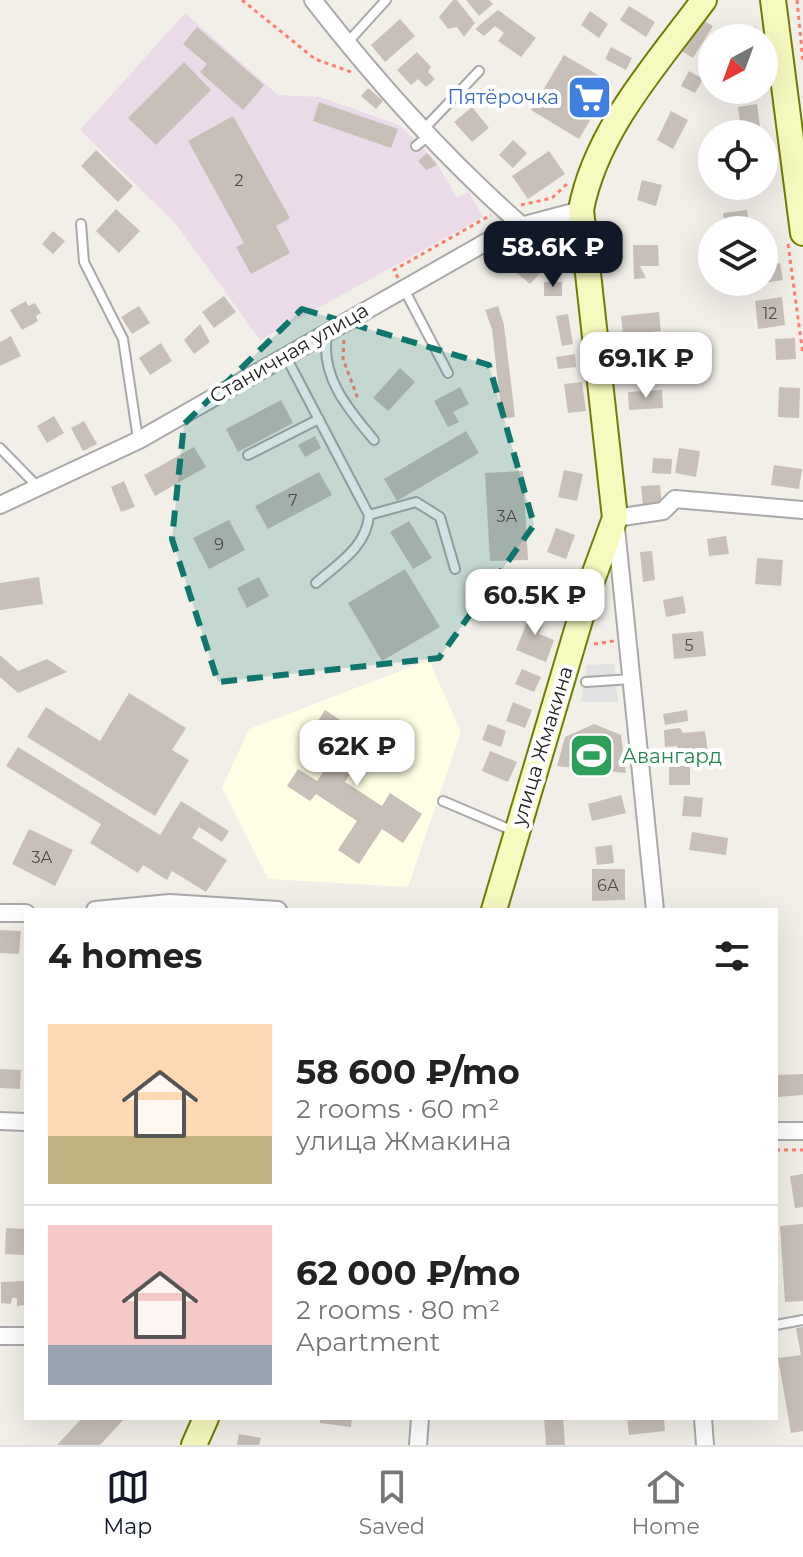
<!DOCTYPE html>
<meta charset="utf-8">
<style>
:root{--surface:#fff;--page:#f2f2f2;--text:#222;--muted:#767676;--line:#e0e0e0;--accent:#111827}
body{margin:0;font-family:Montserrat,sans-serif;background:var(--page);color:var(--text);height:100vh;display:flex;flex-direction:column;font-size:30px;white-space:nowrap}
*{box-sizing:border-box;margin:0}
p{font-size:26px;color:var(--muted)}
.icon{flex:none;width:44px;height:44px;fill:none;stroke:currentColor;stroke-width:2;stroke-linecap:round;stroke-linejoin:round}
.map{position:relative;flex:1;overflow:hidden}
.drawer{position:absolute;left:24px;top:908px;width:754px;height:512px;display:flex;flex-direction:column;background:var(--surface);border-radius:0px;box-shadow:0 8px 32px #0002}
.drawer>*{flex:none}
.needle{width:52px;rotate:221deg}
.controls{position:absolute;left:698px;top:24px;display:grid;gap:16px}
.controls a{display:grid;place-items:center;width:80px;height:80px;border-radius:50%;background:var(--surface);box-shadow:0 8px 32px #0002;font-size:40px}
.price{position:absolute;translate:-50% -68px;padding:0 18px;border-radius:16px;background:#fff;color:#222;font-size:26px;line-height:52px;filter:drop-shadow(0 2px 4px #0008)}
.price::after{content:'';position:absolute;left:50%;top:48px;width:24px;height:18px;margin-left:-12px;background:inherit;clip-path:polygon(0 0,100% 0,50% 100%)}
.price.on{background:var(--accent);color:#fff}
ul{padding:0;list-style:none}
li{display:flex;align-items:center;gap:24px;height:200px;padding:0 24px}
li+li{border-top:2px solid var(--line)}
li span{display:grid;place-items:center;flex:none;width:224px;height:160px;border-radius:0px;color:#555}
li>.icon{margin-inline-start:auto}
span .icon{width:96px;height:96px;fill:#fffc;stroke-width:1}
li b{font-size:34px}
h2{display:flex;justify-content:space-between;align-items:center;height:96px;padding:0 24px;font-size:34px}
.dock{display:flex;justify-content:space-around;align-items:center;height:112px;border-top:2px solid var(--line);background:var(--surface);font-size:22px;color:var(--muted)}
.dock a{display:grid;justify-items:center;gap:4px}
.dock .on{color:var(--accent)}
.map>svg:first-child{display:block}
.industrial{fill:#ebdbe8}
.education{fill:#ffffe5}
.parking{fill:#e2e2e2}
.building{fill:#c7bfb8}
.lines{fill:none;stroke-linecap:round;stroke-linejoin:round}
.lane-casing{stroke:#a9a9a9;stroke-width:12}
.street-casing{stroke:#a9a9a9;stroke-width:20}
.secondary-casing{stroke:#707d05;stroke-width:28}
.path{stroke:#fa8072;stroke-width:3;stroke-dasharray:4 4;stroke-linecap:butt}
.lane{stroke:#fff;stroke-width:8}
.street{stroke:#fff;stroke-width:16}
.secondary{stroke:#f7fabf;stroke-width:24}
.marked{fill:#0f766e;fill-opacity:0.2;stroke:#0f766e;stroke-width:6;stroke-dasharray:16 10;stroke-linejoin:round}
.labels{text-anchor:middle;stroke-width:8;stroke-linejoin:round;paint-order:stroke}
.number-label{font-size:16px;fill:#4b4948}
.shop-label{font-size:20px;fill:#366cbe;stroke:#fff;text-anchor:end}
.street-label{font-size:20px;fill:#222;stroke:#fff}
.leisure-label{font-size:20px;fill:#27864d;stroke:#fff;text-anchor:start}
</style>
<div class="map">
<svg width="803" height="1445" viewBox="0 0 803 1445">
<rect width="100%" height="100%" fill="#f2efe9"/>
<path class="industrial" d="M185,13L278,95L320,97L399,125L436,161L457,198L469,192L483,217L260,340L176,224L80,130Z"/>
<path class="education" d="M429,660L461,732L408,887L268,879L222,788L249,729Z"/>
<path class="parking" d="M614,664L618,702H581L587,665Z"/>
<path class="building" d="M453,0H457L475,23L464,37L457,27L448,29L439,17Z
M466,0H489L493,4L479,16Z
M629,6L655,22L646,37L620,20Z
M498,10L536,38L521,57L498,41L504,33L495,26L484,36L475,29Z
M590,11L608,24L599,38L581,25Z
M697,17L713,26L693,58L678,49Z
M400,19L415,36L385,62L371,45Z
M197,27L264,85L243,110L200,72L207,64L183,44Z
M756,27L757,38H716L715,31Z
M611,47L632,58L626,70L605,59Z
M417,52L431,67L428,72L435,79L426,87L418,79L411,85L397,70Z
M564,55L612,83L579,139L531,110Z
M184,62L211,90L156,145L128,118Z
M689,71L703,79L695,93L681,86Z
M368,88L383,101L376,109L361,96Z
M319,102L398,129L391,148L313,121Z
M757,104L760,126L741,129L738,107Z
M472,107L489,128L472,142L454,122Z
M671,111L688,120L673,149L657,140Z
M233,116L290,218L276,226L290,253L251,274L236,247L244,243L188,141Z
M513,140L527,153L513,168L499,155Z
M96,150L133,186L118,202L81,166Z
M549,151L565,174L528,199L512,176Z
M427,153L437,165L426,170L418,161Z
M642,180L662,185L656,206L637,200Z
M116,209L140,231L119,253L96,231Z
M747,210L750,230H725L723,213Z
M53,231L65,241L53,254L42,244Z
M633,245H658L659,266H640L646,278L634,279Z
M526,253L544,269L530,284L512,269Z
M780,263L783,280L764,283V266Z
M544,282H562V296H544Z
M224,296L236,312L214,328L202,312Z
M782,297L785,325L758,329L755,301Z
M26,301L28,306L35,303L41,313L36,316L38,321L22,330L10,310Z
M139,306L150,323L132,334L121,317Z
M498,306L504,325L515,417L502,419L492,329L485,310Z
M659,312L661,331L623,334L621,316Z
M568,314L573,344L562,346L556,316Z
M200,324L210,342L194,354L184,340Z
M11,336L21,356L0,366V342Z
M795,338L796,359L776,360L775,339Z
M161,343L172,361L150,375L139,358Z
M575,354L576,367L558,369L556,357Z
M623,358L662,360L665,369L649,368V380L630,378V372L622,371Z
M400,368L415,382L388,411L373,398Z
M582,382L586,411L568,413L564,384Z
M460,387L469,404L453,412L459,422L448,427L434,401Z
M779,387L800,388L799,418L778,417Z
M662,390L663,408L629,410L628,392Z
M281,400L293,423L238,452L226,429Z
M54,416L64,433L47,443L37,426Z
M84,421L97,444L83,451L71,428Z
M466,431L479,453L397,501L384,479Z
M315,436L321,448L305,457L298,445Z
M194,447L206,467L155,496L144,475Z
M679,448L700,451L696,477L675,473Z
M653,458L672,459L671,474L652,473Z
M774,465L802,469L799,489L771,485Z
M564,470L583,474L577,501L558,497Z
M523,471L528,560L490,561L485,473Z
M319,472L332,495L268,529L255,506Z
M124,481L135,507L121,512L111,487Z
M660,485L662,505L643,507L641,486Z
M229,520L245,550L209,569L193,538Z
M409,521L432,558L413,569L390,532Z
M556,528L575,535L566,559L547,552Z
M726,536L729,554L709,556L707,539Z
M652,551L655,580L643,582L640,552Z
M757,558L783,560L781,586L755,584Z
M405,569L440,627L382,661L348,603Z
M39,577L43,604L0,610V583Z
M259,577L269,596L247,608L237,588Z
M683,596L686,613L666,617L663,600Z
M533,607L547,613L539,634L554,640L546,662L516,650Z
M703,631L706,656L674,659L672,634Z
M0,655L18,671L47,659L67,672L18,693L0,677Z
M522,669L541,677L534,692L515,684Z
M129,693L186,728L172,750L189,760L155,816L27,737L46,707L100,741Z
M513,702L532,710L525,728L506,721Z
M325,710L360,733L368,722L396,740L378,767L362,756L345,782L382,806L390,793L422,814L403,843L382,829L359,864L338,850L357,821L316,794L310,801L287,786L298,769L317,781L343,742L316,724Z
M687,710L688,721L665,725L663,714Z
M488,724L506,731L501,747L482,740Z
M594,724L621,735L626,773L557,766L565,737Z
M680,728L683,733L705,731L709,758L678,761L677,746L665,747L664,730Z
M18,747L160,835L181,801L229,831L222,842L199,827L192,838L227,860L206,892L172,871L167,880L143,865L138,873L90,843L101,824L6,766Z
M490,751L517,762L508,782L482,771Z
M669,766H690V785H669Z
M621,795L626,813L592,821L588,804Z
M684,796L703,798L701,817L682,816Z
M29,829L73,850L55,886L12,864Z
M692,832L728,838L726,855L689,850Z
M612,845L614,863L597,865L595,847Z
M592,869H625V900L592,901Z
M0,930L21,931L19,954L0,953Z
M0,1069L21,1070L20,1089L0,1088Z
M803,1074V1095L778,1097L777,1075Z
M803,1174V1207L795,1208L790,1176Z
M803,1224V1301L785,1302L780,1226Z
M6,1228L26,1229L25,1255L5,1254Z
M25,1281V1305L17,1306V1298H12L11,1304L1,1303V1282Z
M803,1327V1431L791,1433L778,1358L801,1355L796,1328Z
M82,1418H125L100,1445H57Z
M320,1418H352L351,1427L320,1423Z
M544,1418H563L565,1445H546Z
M627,1418H664L665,1431L629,1435Z
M239,1434L261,1438L259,1445H237Z"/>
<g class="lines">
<defs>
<path id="lane" d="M347,43L386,0
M422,131L479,71
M416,146L427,137
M81,224L84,262L123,339L138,439
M404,289L448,373
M327,335C320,377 349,410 374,440
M285,355L369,515C367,546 339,563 316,583
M0,448L38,487
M248,455L319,419
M369,515L416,502L440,517L455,569
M586,682L632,679
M443,801L516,832
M776,1325L803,1320"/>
<path id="street" d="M313,0C376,81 442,155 519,223
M0,505L139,440L509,229L581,210
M95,910L170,903L278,910
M655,910L615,518L663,511L675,499L803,510
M0,913H26
M0,1121L26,1122
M776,1131H803
M0,1336H26
M703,1418L705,1445
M418,1445L420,1418"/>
<path id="secondary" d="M773,0L803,233
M494,910L590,586L615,518L581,210C596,130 657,64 704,0
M194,1445L206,1418"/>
</defs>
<use href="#lane" class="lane-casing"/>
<use href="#street" class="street-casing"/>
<use href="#secondary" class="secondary-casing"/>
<path class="path" d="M242,0L315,59L351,72
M797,0L803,62
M521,205L552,198L567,184
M530,237L570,272
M788,244L803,355
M398,278L394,270L491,215
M344,340L343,359L357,396L353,400
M594,644L614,641
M776,1150H803"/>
<use href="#lane" class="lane"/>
<use href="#street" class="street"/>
<use href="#secondary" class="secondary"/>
</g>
<path class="marked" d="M302,309L489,365L534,525L439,658L218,682L172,539L184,424Z"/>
<defs>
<symbol id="supermarket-square" viewBox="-11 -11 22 22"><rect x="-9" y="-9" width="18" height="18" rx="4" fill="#3f7fe0" stroke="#fff"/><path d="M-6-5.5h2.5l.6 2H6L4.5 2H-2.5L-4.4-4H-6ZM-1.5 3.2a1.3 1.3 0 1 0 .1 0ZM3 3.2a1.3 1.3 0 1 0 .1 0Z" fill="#fff"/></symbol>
<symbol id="stadium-square" viewBox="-11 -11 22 22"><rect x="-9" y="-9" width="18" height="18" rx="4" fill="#2e9e5b" stroke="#fff"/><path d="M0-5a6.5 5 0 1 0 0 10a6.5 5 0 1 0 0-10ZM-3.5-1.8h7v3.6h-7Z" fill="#fff"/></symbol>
</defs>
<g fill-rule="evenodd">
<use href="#supermarket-square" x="564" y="72" width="51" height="51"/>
<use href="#stadium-square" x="566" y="730" width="51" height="51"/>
</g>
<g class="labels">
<g class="number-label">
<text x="239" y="186">2</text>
<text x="770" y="319">12</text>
<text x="293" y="506">7</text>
<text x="507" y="522">3А</text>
<text x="219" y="550">9</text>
<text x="689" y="651">5</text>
<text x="42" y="863">3А</text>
<text x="608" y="891">6А</text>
</g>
<g class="shop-label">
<text x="559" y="104">Пятёрочка</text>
</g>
<g class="street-label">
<text transform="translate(289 353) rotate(-30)" y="7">Станичная улица</text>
<text transform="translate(542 746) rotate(-73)" y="7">улица Жмакина</text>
</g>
<g class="leisure-label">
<text x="622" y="763">Авангард</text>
</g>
</g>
</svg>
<div class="controls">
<a><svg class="needle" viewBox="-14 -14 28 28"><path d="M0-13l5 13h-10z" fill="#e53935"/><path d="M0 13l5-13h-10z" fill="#767676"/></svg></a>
<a><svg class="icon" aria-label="locate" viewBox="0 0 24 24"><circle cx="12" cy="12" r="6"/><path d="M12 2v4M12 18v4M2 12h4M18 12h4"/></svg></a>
<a><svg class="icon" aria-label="layers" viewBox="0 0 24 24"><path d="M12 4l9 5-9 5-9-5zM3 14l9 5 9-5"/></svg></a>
</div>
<b class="price on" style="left:553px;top:289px">58.6K ₽</b>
<b class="price" style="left:646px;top:400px">69.1K ₽</b>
<b class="price" style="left:535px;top:637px">60.5K ₽</b>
<b class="price" style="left:357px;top:788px">62K ₽</b>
<section class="drawer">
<h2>4 homes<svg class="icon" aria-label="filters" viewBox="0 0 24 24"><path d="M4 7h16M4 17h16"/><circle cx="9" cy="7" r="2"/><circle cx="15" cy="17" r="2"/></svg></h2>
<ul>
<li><span style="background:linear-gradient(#ffd9b3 70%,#c2b280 0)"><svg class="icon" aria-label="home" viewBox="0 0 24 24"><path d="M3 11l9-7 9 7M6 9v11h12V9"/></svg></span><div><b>58 600 ₽/mo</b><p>2 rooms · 60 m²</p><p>улица Жмакина</p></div></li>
<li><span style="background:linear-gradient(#f6c9c9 75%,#9aa5b1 0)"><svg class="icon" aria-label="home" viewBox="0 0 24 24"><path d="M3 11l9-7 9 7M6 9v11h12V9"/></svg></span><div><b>62 000 ₽/mo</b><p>2 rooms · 80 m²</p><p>Apartment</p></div></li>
</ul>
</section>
</div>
<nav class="dock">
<a class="on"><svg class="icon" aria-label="map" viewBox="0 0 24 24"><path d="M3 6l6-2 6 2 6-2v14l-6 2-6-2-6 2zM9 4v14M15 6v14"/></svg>Map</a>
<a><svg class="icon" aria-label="saved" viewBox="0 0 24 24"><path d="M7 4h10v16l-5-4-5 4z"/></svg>Saved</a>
<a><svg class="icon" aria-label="home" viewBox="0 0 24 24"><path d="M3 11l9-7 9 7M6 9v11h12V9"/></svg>Home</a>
</nav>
